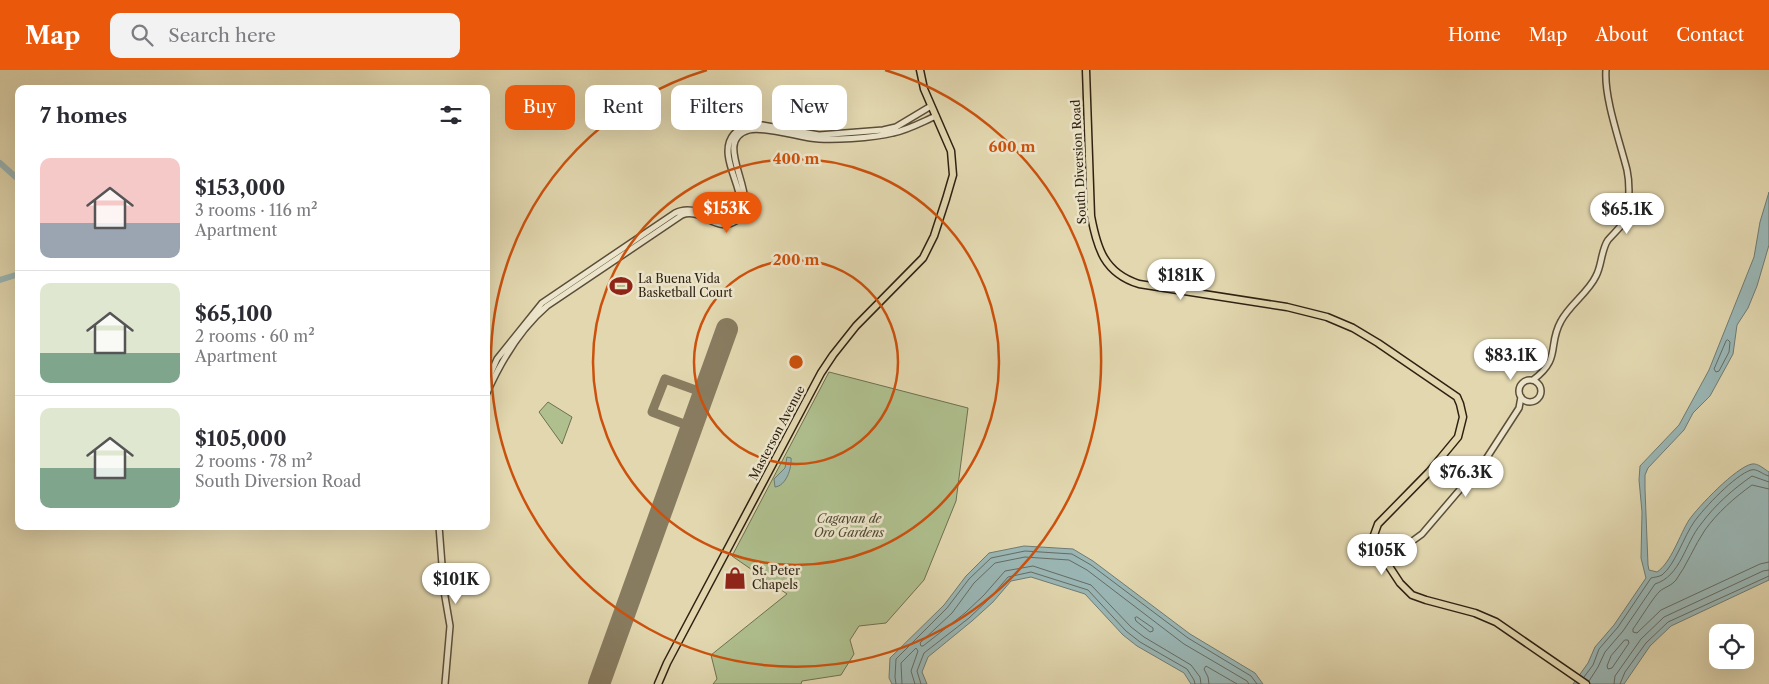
<!DOCTYPE html>
<meta charset="utf-8">
<style>
:root{--surface:#fff;--page:#f2f2f3;--text:#2b2b33;--muted:#7c7c81;--line:#e1e1e2;--accent:#ea580c}
body{margin:0;font-family:"Libre Caslon Text",serif;background:var(--page);color:var(--text);height:100vh;display:flex;flex-direction:column;font-size:19px;white-space:nowrap}
*{box-sizing:border-box;margin:0}
p{font-size:16px;color:var(--muted)}
.icon{flex:none;width:28px;height:28px;fill:none;stroke:currentColor;stroke-width:2;stroke-linecap:round;stroke-linejoin:round}
.map{position:relative;flex:1;overflow:hidden}
.side{position:absolute;left:15px;top:15px;width:475px;height:445px;display:flex;flex-direction:column;background:var(--surface);border-radius:10px;box-shadow:0 5px 20px #0002}
.side>*{flex:none}
.hud{position:absolute;left:505px;top:15px;width:475px;height:45px;display:flex;gap:10px}
.tools{position:absolute;left:1709px;top:554px;display:grid;gap:10px}
.tools a{display:grid;place-items:center;width:45px;height:45px;border-radius:10px;background:var(--surface);box-shadow:0 5px 20px #0002;font-size:25px}
.price{position:absolute;translate:-50% -42px;padding:0 11px;border-radius:18px;background:#fff;color:#222;font-size:16px;line-height:32px;filter:drop-shadow(0 1px 2px #0008)}
.price::after{content:'';position:absolute;left:50%;top:30px;width:15px;height:11px;margin-left:-8px;background:inherit;clip-path:polygon(0 0,100% 0,50% 100%)}
.price.on{background:var(--accent);color:#fff}
ul{padding:0;list-style:none}
li{display:flex;align-items:center;gap:15px;height:125px;padding:0 25px}
li+li{border-top:1px solid var(--line)}
li span{display:grid;place-items:center;flex:none;width:140px;height:100px;border-radius:10px;color:#555}
li>.icon{margin-inline-start:auto}
span .icon{width:60px;height:60px;fill:#fffc;stroke-width:1}
li b{font-size:21px}
h2{display:flex;justify-content:space-between;align-items:center;height:60px;padding:0 25px;font-size:21px}
.tag{padding:0 18px;border-radius:10px;background:var(--surface);box-shadow:0 5px 20px #0002;font-size:18px;line-height:45px}
.tag.on{background:var(--accent);color:#fff}
header{display:flex;align-items:center;gap:30px;box-sizing:border-box;height:70px;padding:0 25px;background:var(--accent);color:#fff}
header strong{font-size:24px}
nav{display:flex;gap:28px;margin-inline-start:auto;font-size:18px}
.search{width:350px;height:45px;background:var(--page);display:flex;align-items:center;gap:12px;box-sizing:border-box;padding:0 18px;border-radius:10px;color:var(--muted);font-size:19px}
.map>svg:first-child{display:block}
.green{fill:#afbf8e;stroke:#6e7050}
.water{fill:#9ab7b6;stroke:#6f7b74}
.lines{fill:none;stroke-linecap:round;stroke-linejoin:round}
.shore{stroke:#646c64;stroke-width:1}
.river{stroke:#9ab7b6;stroke-width:6}
.taxiway{stroke:#887c60;stroke-width:9}
.runway{stroke:#887c60;stroke-width:22}
.minor-casing{stroke:#5b4e39;stroke-width:8}
.major-casing{stroke:#2e2112;stroke-width:9}
.minor{stroke:#ece5cb;stroke-width:5}
.major{stroke:#e2d7af;stroke-width:6}
.ring{fill:none;stroke:#cc510d;stroke-width:2.5}
.labels{text-anchor:middle;stroke-width:5;stroke-linejoin:round;paint-order:stroke}
.street-label{font-size:12px;fill:#2e2112;stroke:#ece5cb}
.poi-label{font-size:12px;fill:#2e2112;stroke:#ece5cb;text-anchor:start}
.park-label{font-size:12px;font-style:italic;fill:#4e4831;stroke:#ece5cb}
.centre{fill:#cc510d;stroke:#ece5cb;stroke-width:2.5}
.ring-label{font-size:15px;text-anchor:middle;font-weight:bold;fill:#cc510d;stroke:#ece5cb;stroke-width:5;stroke-linejoin:round;paint-order:stroke}
</style>
<header>
<strong>Map</strong>
<div class="search"><svg class="icon" aria-label="search" viewBox="0 0 24 24"><circle cx="10" cy="10" r="6"/><path d="M15 15l6 6"/></svg>Search here</div>
<nav><a>Home</a><a>Map</a><a>About</a><a>Contact</a></nav>
</header>
<div class="map">
<svg width="1769" height="614" viewBox="0 0 1769 614">
<rect width="100%" height="100%" fill="#e2d7af"/>
<filter id="stains"><feTurbulence type="fractalNoise" baseFrequency=".004" numOctaves="4"/><feColorMatrix values="0 0 0 0 .2 0 0 0 0 .09 0 0 0 0 .02 0 0 0 .5 -.17"/></filter>
<radialGradient id="worn" r=".72"><stop offset=".6" stop-color="#630" stop-opacity="0"/><stop offset="1" stop-color="#630" stop-opacity=".3"/></radialGradient>
<path class="green" d="M618,206L629,211L622,226L616,222L615,214Z
M829,302L968,338L956,431L924,510L886,553L859,556L850,570L854,584L841,605L802,611L801,614H713L717,609L711,585L787,524L732,486Z
M548,332L572,347L562,374L539,342Z"/>
<path class="water" d="M1769,122V175L1757,216L1748,238L1737,255L1733,284L1710,326L1693,343L1684,360L1648,398L1645,405V419L1648,495L1649,500L1657,502C1671,493 1680,464 1689,450C1698,437 1736,397 1752,394C1758,393 1764,399 1769,402V510L1671,556L1650,576L1624,614H1573L1588,593L1595,577L1614,555L1646,508L1641,488L1642,442L1639,410L1640,396L1679,355L1709,300L1754,187L1760,152Z
M787,387L791,388C792,398 786,416 775,417L774,409L785,398Z
M1024,476L1073,479L1093,491L1190,564L1255,603L1263,614H1191L1184,603L1137,576L1123,565L1085,524L1031,507L1011,511L993,532L972,551L928,587L922,602L927,614H892L889,608L890,588L944,535L966,506L989,483Z"/>
<g class="lines">
<path class="shore" d="M1728,270L1730,272L1729,282L1719,301L1716,302L1714,299L1726,271Z
M1769,419L1752,415C1735,427 1717,443 1705,460C1694,476 1687,495 1676,510C1671,516 1665,517 1660,521C1654,526 1639,551 1633,559V562L1637,563L1661,540L1760,494L1769,492
M1137,547L1153,558V561L1150,562L1136,551L1135,548Z
M1625,570H1628L1629,573L1612,598L1608,599L1607,596L1611,586Z
M1584,607L1593,595L1599,579L1618,557L1651,508C1655,507 1658,507 1662,505C1675,495 1684,466 1694,452C1704,438 1735,405 1751,400C1757,398 1763,405 1769,406
M1589,611L1598,597L1605,582L1623,561L1655,514C1681,506 1685,473 1701,454C1715,435 1733,419 1752,406L1769,412
M896,614L895,607L896,589L947,538L969,509L991,488L1025,481L1072,484L1091,495L1188,568L1251,606L1257,614
M902,614L901,593L916,578L918,581L911,601L915,614
M921,614L917,601L924,583L969,548L989,529L1008,507L1031,502L1088,520L1126,561L1140,572L1187,599L1194,610L1195,614
M1201,614L1200,607L1191,595L1144,567L1131,557L1091,515L1033,496L1005,501L984,525L965,543L923,576H921L920,573L952,543L974,513L995,493L1025,487L1069,490L1087,500L1184,574L1247,611L1249,614
M1209,614L1208,607L1204,599L1206,596L1237,614
M1614,614L1615,606L1641,569L1664,547L1763,501L1769,500
M1620,614L1625,602L1646,573L1668,552L1769,506"/>
<path class="river" d="M0,93L19,110
M0,210L19,204"/>
<path class="taxiway" d="M692,357L652,342L665,309L704,323"/>
<path class="runway" d="M599,614L727,259"/>
<defs>
<path id="minor" d="M1533,310C1562,288 1547,276 1561,251C1570,234 1588,223 1596,206C1602,195 1601,180 1608,170C1613,164 1619,159 1623,153C1630,140 1630,114 1627,100C1620,72 1604,28 1606,0
M1519 321a11 11 0 1 1 22 0a11 11 0 1 1-22 0Z
M486,314L497,289L542,233L675,143C698,131 718,159 734,147C756,130 713,88 734,64C741,55 751,54 762,55L819,65L883,60L896,57L931,36
M486,325C500,293 520,259 547,236L682,145C701,137 716,164 736,151C766,131 708,71 749,60C763,56 795,66 810,68C829,71 874,68 893,63C908,60 922,52 936,46
M439,456L444,521L450,556L445,614
M1385,491L1422,464L1486,389L1519,338L1521,327"/>
<path id="major" d="M1086,0L1091,146C1097,178 1104,203 1139,214L1287,237L1327,247L1353,258L1378,273L1457,327L1460,334L1463,347L1458,367L1429,402L1378,454L1374,465L1375,475L1400,513L1412,525L1426,530L1475,543L1496,552L1586,614
M658,614L667,593L821,303L833,285L856,256L923,188L934,166L946,129L953,105L951,81L924,19L920,0"/>
</defs>
<use href="#minor" class="minor-casing"/>
<use href="#major" class="major-casing"/>
<use href="#minor" class="minor"/>
<use href="#major" class="major"/>
</g>
<g class="ring">
<circle cx="796" cy="292" r="102"/>
<circle cx="796" cy="292" r="203"/>
<path d="M885 0A305 305 0 1 1 707 0"/>
</g>
<defs>
<symbol id="stadium-bare" viewBox="-9 -9 18 18"><path d="M0-5a6.5 5 0 1 0 0 10a6.5 5 0 1 0 0-10ZM-3.5-1.8h7v3.6h-7Z" fill="#8f2418" stroke="#ece5cb" stroke-width="2.5" paint-order="stroke"/></symbol>
<symbol id="shop-bare" viewBox="-9 -9 18 18"><path d="M-5-2.5h2.3a2.7 3.5 0 0 1 5.4 0H5L5.5 6h-11ZM-1.5-2.5h3a1.5 2.3 0 0 0-3 0Z" fill="#8f2418" stroke="#ece5cb" stroke-width="2.5" paint-order="stroke"/></symbol>
</defs>
<g fill-rule="evenodd">
<use href="#stadium-bare" x="605" y="200" width="32" height="32"/>
<use href="#shop-bare" x="719" y="492" width="32" height="32"/>
</g>
<g class="labels">
<g class="street-label">
<text transform="translate(1079 92) rotate(-93)" y="4">South Diversion Road</text>
<text transform="translate(777 363) rotate(-62)" y="4">Masterson Avenue</text>
</g>
<g class="poi-label">
<text x="638" y="213">La Buena Vida<tspan x="638" dy="14">Basketball Court</tspan></text>
<text x="752" y="505">St. Peter<tspan x="752" dy="14">Chapels</tspan></text>
</g>
<g class="park-label">
<text x="849" y="453">Cagayan de<tspan x="849" dy="14">Oro Gardens</tspan></text>
</g>
</g>
<circle cx="796" cy="292" r="8" class="centre"/>
<g class="ring-label">
<text x="1012" y="82">600 m</text>
<text x="796" y="94">400 m</text>
<text x="796" y="195">200 m</text>
</g>
<rect width="100%" height="100%" filter="url(#stains)"/>
<rect width="100%" height="100%" fill="url(#worn)"/>
</svg>
<div class="tools">
<a><svg class="icon" aria-label="locate" viewBox="0 0 24 24"><circle cx="12" cy="12" r="6"/><path d="M12 2v4M12 18v4M2 12h4M18 12h4"/></svg></a>
</div>
<b class="price on" style="left:727px;top:164px">$153K</b>
<b class="price" style="left:1627px;top:165px">$65.1K</b>
<b class="price" style="left:1181px;top:231px">$181K</b>
<b class="price" style="left:1511px;top:311px">$83.1K</b>
<b class="price" style="left:1466px;top:428px">$76.3K</b>
<b class="price" style="left:1382px;top:506px">$105K</b>
<b class="price" style="left:456px;top:535px">$101K</b>
<div class="hud">
<a class="tag on">Buy</a>
<a class="tag">Rent</a>
<a class="tag">Filters</a>
<a class="tag">New</a>
</div>
<section class="side">
<h2>7 homes<svg class="icon" aria-label="filters" viewBox="0 0 24 24"><path d="M4 7h16M4 17h16"/><circle cx="9" cy="7" r="2"/><circle cx="15" cy="17" r="2"/></svg></h2>
<ul>
<li><span style="background:linear-gradient(#f6c9c9 65%,#9aa5b1 0)"><svg class="icon" aria-label="home" viewBox="0 0 24 24"><path d="M3 11l9-7 9 7M6 9v11h12V9"/></svg></span><div><b>$153,000</b><p>3 rooms · 116 m²</p><p>Apartment</p></div></li>
<li><span style="background:linear-gradient(#dfe7d0 70%,#7fa58c 0)"><svg class="icon" aria-label="home" viewBox="0 0 24 24"><path d="M3 11l9-7 9 7M6 9v11h12V9"/></svg></span><div><b>$65,100</b><p>2 rooms · 60 m²</p><p>Apartment</p></div></li>
<li><span style="background:linear-gradient(#dfe7d0 60%,#7fa58c 0)"><svg class="icon" aria-label="home" viewBox="0 0 24 24"><path d="M3 11l9-7 9 7M6 9v11h12V9"/></svg></span><div><b>$105,000</b><p>2 rooms · 78 m²</p><p>South Diversion Road</p></div></li>
</ul>
</section>
</div>
